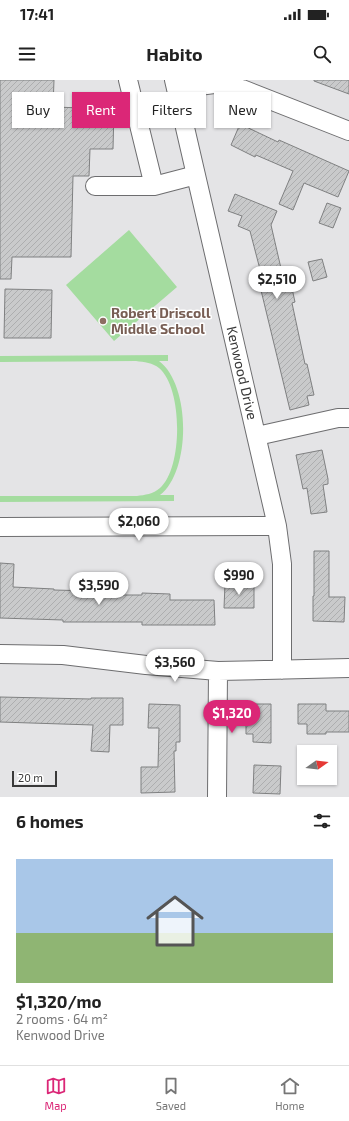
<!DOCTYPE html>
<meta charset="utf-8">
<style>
:root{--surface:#fff;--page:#f6f6f6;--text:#222;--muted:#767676;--line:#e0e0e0;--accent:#db2777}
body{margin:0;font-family:"Exo 2",sans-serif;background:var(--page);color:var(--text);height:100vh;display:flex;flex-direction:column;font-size:15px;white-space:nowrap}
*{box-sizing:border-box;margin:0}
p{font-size:13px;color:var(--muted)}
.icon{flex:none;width:22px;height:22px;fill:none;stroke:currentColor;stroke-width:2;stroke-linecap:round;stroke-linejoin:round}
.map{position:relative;height:717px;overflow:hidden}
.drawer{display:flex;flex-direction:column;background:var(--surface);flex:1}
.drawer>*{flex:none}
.guide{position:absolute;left:12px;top:12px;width:325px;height:36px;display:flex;gap:8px}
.needle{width:26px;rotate:76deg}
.tools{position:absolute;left:297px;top:665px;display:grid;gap:8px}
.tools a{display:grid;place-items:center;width:40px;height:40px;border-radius:0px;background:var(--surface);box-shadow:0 1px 3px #0004;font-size:20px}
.scale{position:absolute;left:12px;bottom:10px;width:45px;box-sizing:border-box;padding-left:4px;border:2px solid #393939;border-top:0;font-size:11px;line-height:14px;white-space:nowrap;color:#393939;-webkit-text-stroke:3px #fff;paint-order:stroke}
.price{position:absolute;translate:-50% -34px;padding:0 9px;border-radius:14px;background:#fff;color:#222;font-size:13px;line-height:26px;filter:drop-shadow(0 1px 2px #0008)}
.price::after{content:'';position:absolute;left:50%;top:24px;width:12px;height:9px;margin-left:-6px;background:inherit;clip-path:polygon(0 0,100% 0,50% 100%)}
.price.active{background:var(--accent);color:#fff}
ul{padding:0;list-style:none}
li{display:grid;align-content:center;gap:8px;height:212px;padding:0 16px}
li+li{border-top:1px solid var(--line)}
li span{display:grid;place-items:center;height:124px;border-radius:0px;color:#555}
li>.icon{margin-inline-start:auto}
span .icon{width:72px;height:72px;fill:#fffc;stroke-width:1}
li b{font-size:17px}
h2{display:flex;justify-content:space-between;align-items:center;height:48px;padding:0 16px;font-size:17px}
.chip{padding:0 14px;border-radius:0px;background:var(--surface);box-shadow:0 1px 3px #0004;font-size:14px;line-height:36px}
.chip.active{background:var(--accent);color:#fff}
.status{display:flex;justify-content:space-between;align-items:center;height:28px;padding:0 20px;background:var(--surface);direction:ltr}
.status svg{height:11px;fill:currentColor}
header{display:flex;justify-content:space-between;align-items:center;height:52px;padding:0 16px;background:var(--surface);font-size:18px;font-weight:700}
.tab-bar{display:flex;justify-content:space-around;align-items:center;height:56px;border-top:1px solid var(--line);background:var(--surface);font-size:11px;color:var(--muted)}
.tab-bar a{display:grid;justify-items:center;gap:2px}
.tab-bar .active{color:var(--accent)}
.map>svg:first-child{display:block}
.green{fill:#a4dc9f}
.building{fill:url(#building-hatch);stroke:#7f8081}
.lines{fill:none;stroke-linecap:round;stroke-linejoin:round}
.minor-casing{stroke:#6d6d6f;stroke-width:20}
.minor{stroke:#fff;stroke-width:18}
.education-dot{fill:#8d6e63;stroke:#fff;stroke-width:1.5}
.labels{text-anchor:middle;stroke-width:3;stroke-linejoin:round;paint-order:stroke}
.education-label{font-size:14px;font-weight:bold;fill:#785e54;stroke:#fff;text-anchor:start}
.street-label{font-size:14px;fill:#393939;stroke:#fff}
</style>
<div class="status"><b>17:41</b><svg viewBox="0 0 49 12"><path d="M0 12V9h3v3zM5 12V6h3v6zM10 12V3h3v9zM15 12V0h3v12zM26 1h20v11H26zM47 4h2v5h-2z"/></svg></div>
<header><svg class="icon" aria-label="menu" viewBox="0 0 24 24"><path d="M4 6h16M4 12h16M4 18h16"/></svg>Habito<svg class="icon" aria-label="search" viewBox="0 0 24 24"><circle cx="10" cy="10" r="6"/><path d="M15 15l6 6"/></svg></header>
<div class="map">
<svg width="349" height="717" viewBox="0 0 349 717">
<defs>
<pattern id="building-hatch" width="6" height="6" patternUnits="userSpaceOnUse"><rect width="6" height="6" fill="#c9cacb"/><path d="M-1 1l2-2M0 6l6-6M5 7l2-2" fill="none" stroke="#adaeaf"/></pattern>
</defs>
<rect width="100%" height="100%" fill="#e4e4e6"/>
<path class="green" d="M129,150L177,207L114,261L66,205Z
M168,275V281H159C191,305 191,391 160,415H174V421L0,422V416H137C145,415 153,414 160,408C183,388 183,308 159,288C153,283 144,282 136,281L0,282V276Z"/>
<path class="building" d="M0,0H54L53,27L114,29L113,69H90L89,96H73L71,177H12L11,199H0Z
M314,0H349V14L314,1Z
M240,44L278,62L279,60L349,91L338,117L304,103L293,130L279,124L293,91L256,75L255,77L231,65Z
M235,114L277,131L271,145L283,197L289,195L295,222L292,223L305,284H307L314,315L307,316L309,325L290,330L259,202L263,201L250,151L238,146L242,136L228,131Z
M327,123L341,128L333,148L319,143Z
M322,179L327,197L313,201L308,182Z
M5,209L52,210L51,258H4Z
M322,370L328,399V404L323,405L327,432L311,434L307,408L303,409L296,375Z
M314,471H329V517H345L344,542L313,541V516H314Z
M0,483L14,484L13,507L54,509V510L92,511V515H142V513L170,514V520H214L215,545H142V542H63V540L0,538Z
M225,504L254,505V528H224Z
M0,617L91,619V618H123V645H110L109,672L91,671L93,645L0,642Z
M149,624L180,625V662H176V671H174L175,712L141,713V687H158L159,648H148Z
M254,624H271V663L253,662V654H246V634H254Z
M298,624H326V631H349V652H326V654H307V644H298Z
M254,685L281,686L280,714L253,713Z"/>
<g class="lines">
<defs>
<path id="minor" d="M128,0L154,106
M174,0L277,446L282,484V590
M176,9L214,4L242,9L349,51
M95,106H154L196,95
M257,356L338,338H349
M0,447L277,446
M0,574L63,575L146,585L218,591L349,588
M217,717L218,591"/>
</defs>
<use href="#minor" class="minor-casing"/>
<use href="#minor" class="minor"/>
</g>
<circle class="education-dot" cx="103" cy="241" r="4"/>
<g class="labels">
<g class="education-label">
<text x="111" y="238">Robert Driscoll<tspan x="111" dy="16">Middle School</tspan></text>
</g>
<g class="street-label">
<text transform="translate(242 293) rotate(77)" y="5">Kenwood Drive</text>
</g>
</g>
</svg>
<div class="tools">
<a><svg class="needle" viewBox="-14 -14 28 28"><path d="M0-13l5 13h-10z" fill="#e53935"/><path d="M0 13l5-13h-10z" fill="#767676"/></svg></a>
</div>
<div class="scale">20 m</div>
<b class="price" style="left:277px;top:220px">$2,510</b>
<b class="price" style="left:139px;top:462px">$2,060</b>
<b class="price" style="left:239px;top:516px">$990</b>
<b class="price" style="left:99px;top:526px">$3,590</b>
<b class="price" style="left:175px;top:603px">$3,560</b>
<b class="price active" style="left:232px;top:654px">$1,320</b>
<div class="guide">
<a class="chip">Buy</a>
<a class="chip active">Rent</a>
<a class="chip">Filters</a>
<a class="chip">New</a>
</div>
</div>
<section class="drawer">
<h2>6 homes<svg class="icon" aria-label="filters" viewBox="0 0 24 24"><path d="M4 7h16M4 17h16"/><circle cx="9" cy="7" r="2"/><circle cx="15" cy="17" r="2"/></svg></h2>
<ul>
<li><span style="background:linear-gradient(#a9c7e8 60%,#8fb573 0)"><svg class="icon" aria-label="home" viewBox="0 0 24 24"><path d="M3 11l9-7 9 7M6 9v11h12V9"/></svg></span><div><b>$1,320/mo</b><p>2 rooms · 64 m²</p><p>Kenwood Drive</p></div></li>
</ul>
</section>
<nav class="tab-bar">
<a class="active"><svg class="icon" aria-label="map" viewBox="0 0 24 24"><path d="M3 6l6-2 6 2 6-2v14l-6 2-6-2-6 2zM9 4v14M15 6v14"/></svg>Map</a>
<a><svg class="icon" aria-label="saved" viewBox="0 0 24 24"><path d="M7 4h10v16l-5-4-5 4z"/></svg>Saved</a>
<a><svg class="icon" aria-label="home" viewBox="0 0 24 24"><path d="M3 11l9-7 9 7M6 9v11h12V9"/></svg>Home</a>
</nav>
